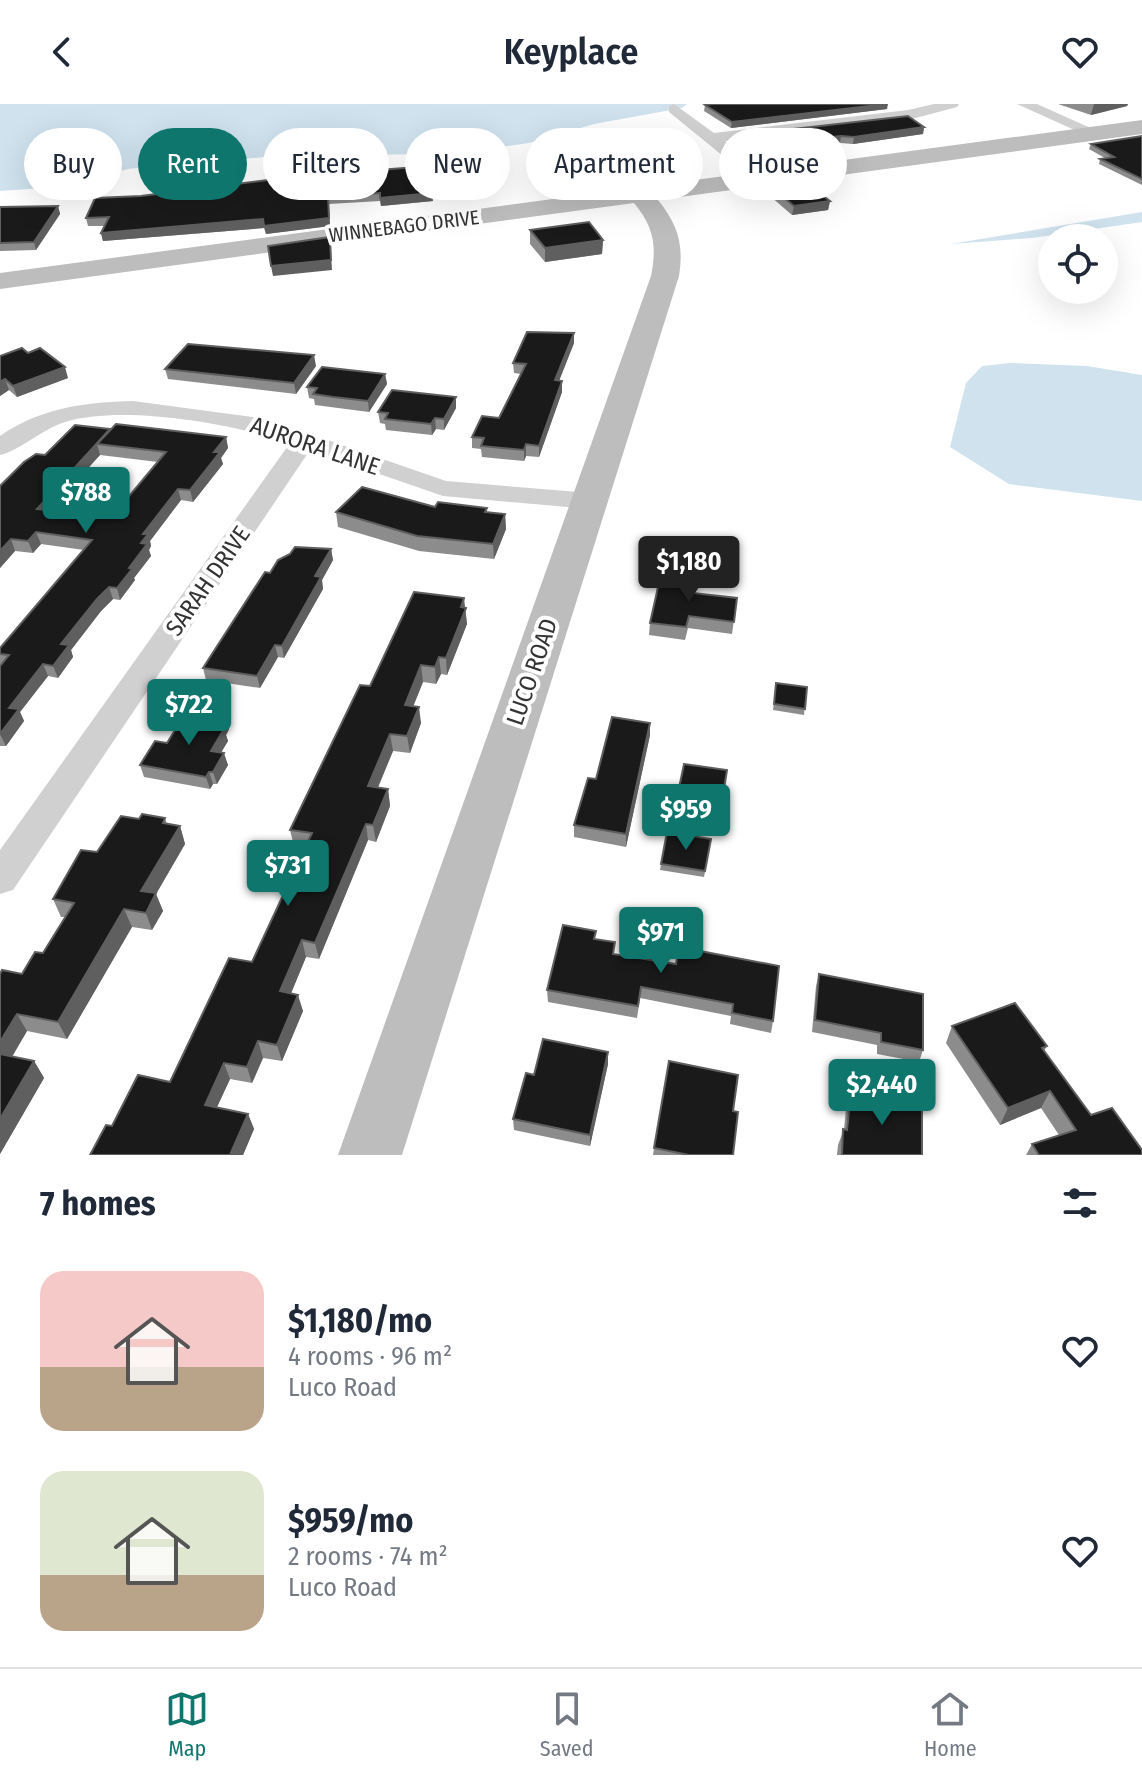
<!DOCTYPE html>
<meta charset="utf-8">
<style>
:root{--surface:#fff;--page:#f6f6f7;--text:#1f2937;--muted:#747a83;--line:#e0e1e3;--accent:#0f766e}
body{margin:0;font-family:"Fira Sans Condensed",sans-serif;background:var(--page);color:var(--text);height:100vh;display:flex;flex-direction:column;font-size:30px;white-space:nowrap}
*{box-sizing:border-box;margin:0}
p{font-size:26px;color:var(--muted)}
.icon{flex:none;width:44px;height:44px;fill:none;stroke:currentColor;stroke-width:2;stroke-linecap:round;stroke-linejoin:round}
.map{position:relative;height:1051px;overflow:hidden}
.sheet{display:flex;flex-direction:column;background:var(--surface);flex:1}
.sheet>*{flex:none}
.hud{position:absolute;left:24px;top:24px;width:1094px;height:72px;display:flex;gap:16px}
.tools{position:absolute;left:1038px;top:120px;display:grid;gap:16px}
.tools a{display:grid;place-items:center;width:80px;height:80px;border-radius:50%;background:var(--surface);box-shadow:0 8px 32px #0002;font-size:40px}
.price{position:absolute;translate:-50% -68px;padding:0 18px;border-radius:8px;background:var(--accent);color:#fff;font-size:26px;line-height:52px;filter:drop-shadow(0 2px 4px #0008)}
.price::after{content:'';position:absolute;left:50%;top:48px;width:24px;height:18px;margin-left:-12px;background:inherit;clip-path:polygon(0 0,100% 0,50% 100%)}
.price.current{background:#222;color:#fff}
ul{padding:0;list-style:none}
li{display:flex;align-items:center;gap:24px;height:200px;padding:0 40px}
li span{display:grid;place-items:center;flex:none;width:224px;height:160px;border-radius:24px;color:#555}
li>.icon{margin-inline-start:auto}
span .icon{width:96px;height:96px;fill:#fffc;stroke-width:1}
li b{font-size:34px}
h2{display:flex;justify-content:space-between;align-items:center;height:96px;padding:0 40px;font-size:34px}
.pill{padding:0 28px;border-radius:36px;background:var(--surface);box-shadow:0 8px 32px #0002;font-size:28px;line-height:72px}
.pill.current{background:var(--accent);color:#fff}
header{display:flex;justify-content:space-between;align-items:center;height:104px;padding:0 40px;background:var(--surface);font-size:36px;font-weight:600}
.dock{display:flex;justify-content:space-around;align-items:center;height:112px;border-top:2px solid var(--line);background:var(--surface);font-size:22px;color:var(--muted)}
.dock a{display:grid;justify-items:center;gap:4px}
.dock .current{color:var(--accent)}
.map>svg:first-child{display:block}
.water{fill:#cfe2ee}
.lines{fill:none;stroke-linecap:round;stroke-linejoin:round}
.street{fill:#d0d0d0;fill-rule:evenodd}
.secondary{fill:#bdbdbd;fill-rule:evenodd}
.wall{fill:#8c8c8c;fill-rule:evenodd}
.shaded-wall{fill:#5f5f5f}
.building{fill:#1a1a1a;stroke:#5f5f5f;stroke-width:2}
.labels{text-anchor:middle;stroke-width:8;stroke-linejoin:round;paint-order:stroke}
.far-street-label{font-size:20px;fill:#333;stroke:#fff}
.street-label{font-size:24px;fill:#333;stroke:#fff}
</style>
<header><svg class="icon" aria-label="back" viewBox="0 0 24 24"><path d="M15 5l-7 7 7 7"/></svg>Keyplace<svg class="icon" aria-label="heart" viewBox="0 0 24 24"><path d="M12 20l-8-8c-3-5 5-10 8-4 3-6 11-1 8 4z"/></svg></header>
<div class="map">
<svg width="1142" height="1051" viewBox="0 0 1142 1051">
<rect width="100%" height="100%" fill="#fff"/>
<path class="water" d="M0,0H687L682,4L594,20L529,39L486,45L422,50L265,53L166,61L128,65L59,83L0,87Z
M1142,108V118L1032,134L951,140Z
M1010,259L1087,262L1142,271V397L1009,380L950,343L966,279L982,262Z"/>
<g class="lines">
<path class="street" d="M674,0L714,29L908,6L934,0H959L957,3L908,16L725,37L767,70L770,74L767,78H755L669,8V2Z
M1017,0H1037L1104,30L1096,35L1090,33Z
M133,297L267,315L446,377L590,389L599,391L603,397L599,403L590,405L443,392L310,346L13,786L0,790V746L290,339C235,320 122,300 65,318C42,325 21,346 0,351V332C40,304 85,298 133,297Z"/>
<path class="secondary" d="M1142,16V30L658,96C678,121 684,140 679,172L402,1051H338L651,172C657,142 654,123 634,99L0,185V169Z"/>
</g>
<path class="wall" d="M1058,0H1128L1127,2L1091,11Z
M705,1L887,5L731,24L704,7Z
M924,23L923,30L853,40L840,39L757,48H749L739,38V31Z
M1142,32V81L1099,60L1100,55L1105,54L1089,45L1091,40Z
M580,39L619,57V65L593,68L580,47Z
M299,72L433,97L381,102L380,97L329,100L330,122L266,130L264,124L103,137L101,129L105,122H88L86,114L141,92Z
M771,83L830,97L828,106L792,111L770,92Z
M58,102L60,110L36,146L0,147V103Z
M530,126L603,136L602,150L545,158L530,140Z
M574,229V239L559,277L562,288L539,353L526,352L524,357L482,353L481,345L472,344V333L499,314L521,270L514,269L513,259Z
M28,249L68,274L17,293L9,286L0,292V252Z
M316,262L296,290L168,275L165,265Z
M385,270L387,280L369,308L315,301L314,295L309,294L307,283Z
M456,293V304L444,326L436,325L432,331L386,326L385,320L380,319L378,308Z
M110,325L226,333L228,344L221,354L223,360L193,398L181,396L150,437L151,442L149,446L151,452L134,474L135,476L120,496L113,495L101,507L71,546L73,553L58,574L48,572L20,608L24,617L6,642H0V544L84,446L41,440L33,449L15,447L0,464V382L45,351ZM100,351L158,358L115,409L91,411L50,406Z
M435,403L487,404V408L505,410L506,425L494,455L419,447L338,423L336,408Z
M331,445L333,456L322,476L323,485L284,554L278,553L260,584L206,576L203,564L270,469Z
M695,478L694,489L737,494L732,530L688,524L685,536L649,531L650,519Z
M465,504L467,520L447,571L441,570L436,580L423,578L413,602L421,619L410,649L393,647L378,684L388,685L390,702L376,738L368,736L319,855L306,853L291,889L303,907L282,957L263,954L252,979L230,975L217,1003L248,1010L254,1025L243,1051H90L112,1022L170,978L252,858L305,744L294,742L290,726L370,582Z
M776,579L807,583L804,611L773,606Z
M226,613L229,625L226,631L228,637L221,648L228,661L217,680H213L210,685L144,673L140,661L167,639L185,619Z
M650,631L626,743L574,733V721L596,675Z
M727,666L722,697L679,690V684Z
M142,710L165,714L167,720L180,722L185,740L156,790L163,807L152,826L132,823L67,935L27,927L12,953L34,957L44,974L0,1050V870L2,866L22,870L35,848L43,849L65,813H61L53,795L81,746L97,748L121,712L139,715Z
M711,735L704,773L660,766L661,760Z
M596,835L614,850L773,917L771,929L730,920L731,912L640,894L637,914L548,898L547,886Z
M819,870L923,946L919,958L877,950V941L812,928L816,882Z
M952,922L1047,942L1044,947L1091,1011L1142,1051H1026L1032,1040L1059,1031L1041,1004L1000,1021L946,939Z
M608,948V960L590,1042L514,1026L513,1015L534,971Z
M851,988L922,1051H837L838,1041L844,1025L846,1005Z
M654,1044L733,1051H653Z"/>
<path class="shaded-wall" d="M888,0L887,5L731,24L732,18Z
M1094,0H1128L1127,2L1091,11Z
M924,23L923,30L853,40L854,33Z
M841,32L840,39L757,48L758,41Z
M619,57V65L593,68V60Z
M432,89L433,97L381,102L380,94Z
M328,92L330,122L266,130L264,122Z
M830,97L828,106L792,111L794,102Z
M58,102L60,110L36,146L34,138Z
M263,115L264,124L103,137L101,129Z
M330,133L332,166L273,172L271,162Z
M603,136L602,150L545,158V144Z
M574,229V239L555,287V276Z
M314,251L316,262L296,290L294,279Z
M65,263L68,274L17,293L13,282Z
M385,270L387,280L369,308L368,297Z
M5,275L9,286L0,292V278Z
M562,277V288L539,353V342Z
M456,293V304L444,326V315Z
M435,314L436,325L432,331L431,320Z
M110,325L97,340L100,351L41,416L37,405Z
M226,333L228,344L221,354L223,360L193,398L190,386L214,348Z
M526,340V352L524,357V346Z
M178,385L181,396L150,437L151,442L149,446L151,452L134,474L135,476L120,496L117,484L129,464L143,430Z
M505,410L506,425L494,455L493,440Z
M36,428L41,440L33,449L28,437Z
M11,435L15,447L0,464V447Z
M331,445L333,456L322,476L323,485L284,554L282,542L315,472Z
M109,483L113,495L101,507L71,546L73,553L58,574L53,562L61,540L97,495Z
M464,494L467,520L447,571L446,554Z
M275,541L278,553L260,584L257,572Z
M439,553L441,570L436,580L435,563Z
M43,560L48,572L20,608L24,617L6,642L0,630L9,604Z
M421,561L423,578L407,618L405,601Z
M419,603L421,619L410,649L407,632Z
M226,613L229,625L226,631L228,637L215,659L211,647L220,624Z
M650,619V631L626,743V730Z
M390,630L393,647L371,699L368,682Z
M224,649L228,661L217,680L213,668Z
M209,668L213,680L210,685L206,673Z
M388,685L390,702L376,738L373,721Z
M366,720L368,736L319,855L315,839Z
M180,722L185,740L156,790L163,807L152,826L146,809L141,787Z
M124,805L132,823L67,935L58,918Z
M302,836L306,853L285,904L280,887Z
M298,891L303,907L282,957L277,941Z
M17,910L27,927L4,966L0,960V938Z
M258,937L263,954L252,979L247,963Z
M608,948V960L590,1042V1031Z
M34,957L44,974L0,1050V1015Z
M224,959L230,975L211,1016L205,1001Z
M1050,987L1041,1004L1000,1021L1008,1004Z
M248,1010L254,1025L243,1051H230Z"/>
<path class="building" d="M713,0H887L732,18L705,1Z
M908,12L924,23L854,33L841,32L758,41L750,40L739,31Z
M1142,32V75L1100,55L1114,53L1091,40Z
M603,38L619,57L593,60L580,39Z
M417,63L432,89L380,94V89L328,92L329,114L264,122L263,115L101,129L109,113L86,114L95,94L141,92L299,72Z
M806,79L830,97L794,102L771,83Z
M58,102L34,138L0,139V103Z
M589,118L603,136L545,144L530,126Z
M330,133L331,156L271,162L268,142Z
M527,228L574,229L555,276L562,277L539,342L526,340L524,346L481,342L484,334L472,333L482,312L499,314L526,260L513,259Z
M188,240L314,251L294,279L165,265Z
M22,244L28,249L40,244L65,263L13,282L5,275L0,278V252Z
M322,263L385,270L368,297L333,293L313,290L317,284L307,283Z
M392,286L456,293L444,315L435,314L431,320L385,315L388,309L378,308Z
M116,320L226,333L214,348H220L190,386L178,385L143,430H148L141,439L147,440L129,464L132,465L117,484L109,483L97,495L61,540L69,541L53,562L43,560L9,604L19,605L0,630V562L9,551L0,550V544L92,436L36,428L28,437L11,435L0,447V382L24,358L36,350L45,351L75,321L110,325L37,405L91,411L95,407L115,409L166,348L97,340Z
M362,383L435,403L438,398L487,404L485,408L505,410L493,440L417,432L336,408Z
M295,443L331,445L315,472L321,473L282,542L275,541L257,572L203,564L265,468L270,469L278,456L290,450Z
M660,474L695,478L693,489L737,494L734,518L689,512L686,523L650,519Z
M414,488L464,494L461,503L466,504L446,554L439,553L435,563L421,561L405,601L419,603L407,632L390,630L368,682L388,685L373,721L366,720L315,839L302,836L280,887L298,891L277,941L258,937L247,963L224,959L205,1001L248,1010L230,1051H90L106,1021L112,1022L138,971L170,978L229,854L252,858L312,729L290,726L360,581L370,582Z
M776,579L807,583L805,605L774,600Z
M192,608L226,613L220,624L224,625L211,647L224,649L213,668H209L206,673L140,661L155,637L167,639L180,618L185,619Z
M612,613L650,619L626,730L574,721L588,674L596,675Z
M684,660L727,666L723,691L679,684Z
M142,710L165,714L163,719L180,722L141,787L156,789L146,809L124,805L58,918L17,910L0,938V870L2,866L22,870L35,848L43,849L74,799L53,795L81,746L97,748L121,712L139,715Z
M667,728L711,735L705,767L661,760Z
M563,821L596,827L594,835L615,838L613,850L676,860L679,843L779,862L773,917L732,909L733,900L641,883L638,902L547,886Z
M819,870L923,890V946L881,938V929L815,916Z
M1015,899L1047,942L1042,944L1091,1011L1112,1004L1142,1046V1051H1039L1032,1040L1076,1026L1050,987L1008,1004L952,922Z
M543,935L608,948L590,1031L513,1015L526,969L534,971Z
M0,950L34,957L0,1015Z
M669,957L738,971L733,1007L738,1008L733,1051H689L654,1044Z
M851,988L922,1002V1051H842L843,1025L847,1026Z"/>
<g class="labels">
<g class="far-street-label">
<text transform="translate(404 122) rotate(-7)" y="7">WINNEBAGO DRIVE</text>
</g>
<g class="street-label">
<text transform="translate(315 342) rotate(19)" y="8">AURORA LANE</text>
<text transform="translate(208 477) rotate(-55)" y="8">SARAH DRIVE</text>
<text transform="translate(532 568) rotate(-71)" y="8">LUCO ROAD</text>
</g>
</g>
</svg>
<div class="tools">
<a><svg class="icon" aria-label="locate" viewBox="0 0 24 24"><circle cx="12" cy="12" r="6"/><path d="M12 2v4M12 18v4M2 12h4M18 12h4"/></svg></a>
</div>
<b class="price" style="left:86px;top:431px">$788</b>
<b class="price current" style="left:689px;top:500px">$1,180</b>
<b class="price" style="left:189px;top:643px">$722</b>
<b class="price" style="left:686px;top:748px">$959</b>
<b class="price" style="left:288px;top:804px">$731</b>
<b class="price" style="left:661px;top:871px">$971</b>
<b class="price" style="left:882px;top:1023px">$2,440</b>
<div class="hud">
<a class="pill">Buy</a>
<a class="pill current">Rent</a>
<a class="pill">Filters</a>
<a class="pill">New</a>
<a class="pill">Apartment</a>
<a class="pill">House</a>
</div>
</div>
<section class="sheet">
<h2>7 homes<svg class="icon" aria-label="filters" viewBox="0 0 24 24"><path d="M4 7h16M4 17h16"/><circle cx="9" cy="7" r="2"/><circle cx="15" cy="17" r="2"/></svg></h2>
<ul>
<li><span style="background:linear-gradient(#f6c9c9 60%,#b9a48a 0)"><svg class="icon" aria-label="home" viewBox="0 0 24 24"><path d="M3 11l9-7 9 7M6 9v11h12V9"/></svg></span><div><b>$1,180/mo</b><p>4 rooms · 96 m²</p><p>Luco Road</p></div><svg class="icon" aria-label="heart" viewBox="0 0 24 24"><path d="M12 20l-8-8c-3-5 5-10 8-4 3-6 11-1 8 4z"/></svg></li>
<li><span style="background:linear-gradient(#dfe7d0 65%,#b9a48a 0)"><svg class="icon" aria-label="home" viewBox="0 0 24 24"><path d="M3 11l9-7 9 7M6 9v11h12V9"/></svg></span><div><b>$959/mo</b><p>2 rooms · 74 m²</p><p>Luco Road</p></div><svg class="icon" aria-label="heart" viewBox="0 0 24 24"><path d="M12 20l-8-8c-3-5 5-10 8-4 3-6 11-1 8 4z"/></svg></li>
</ul>
</section>
<nav class="dock">
<a class="current"><svg class="icon" aria-label="map" viewBox="0 0 24 24"><path d="M3 6l6-2 6 2 6-2v14l-6 2-6-2-6 2zM9 4v14M15 6v14"/></svg>Map</a>
<a><svg class="icon" aria-label="saved" viewBox="0 0 24 24"><path d="M7 4h10v16l-5-4-5 4z"/></svg>Saved</a>
<a><svg class="icon" aria-label="home" viewBox="0 0 24 24"><path d="M3 11l9-7 9 7M6 9v11h12V9"/></svg>Home</a>
</nav>
